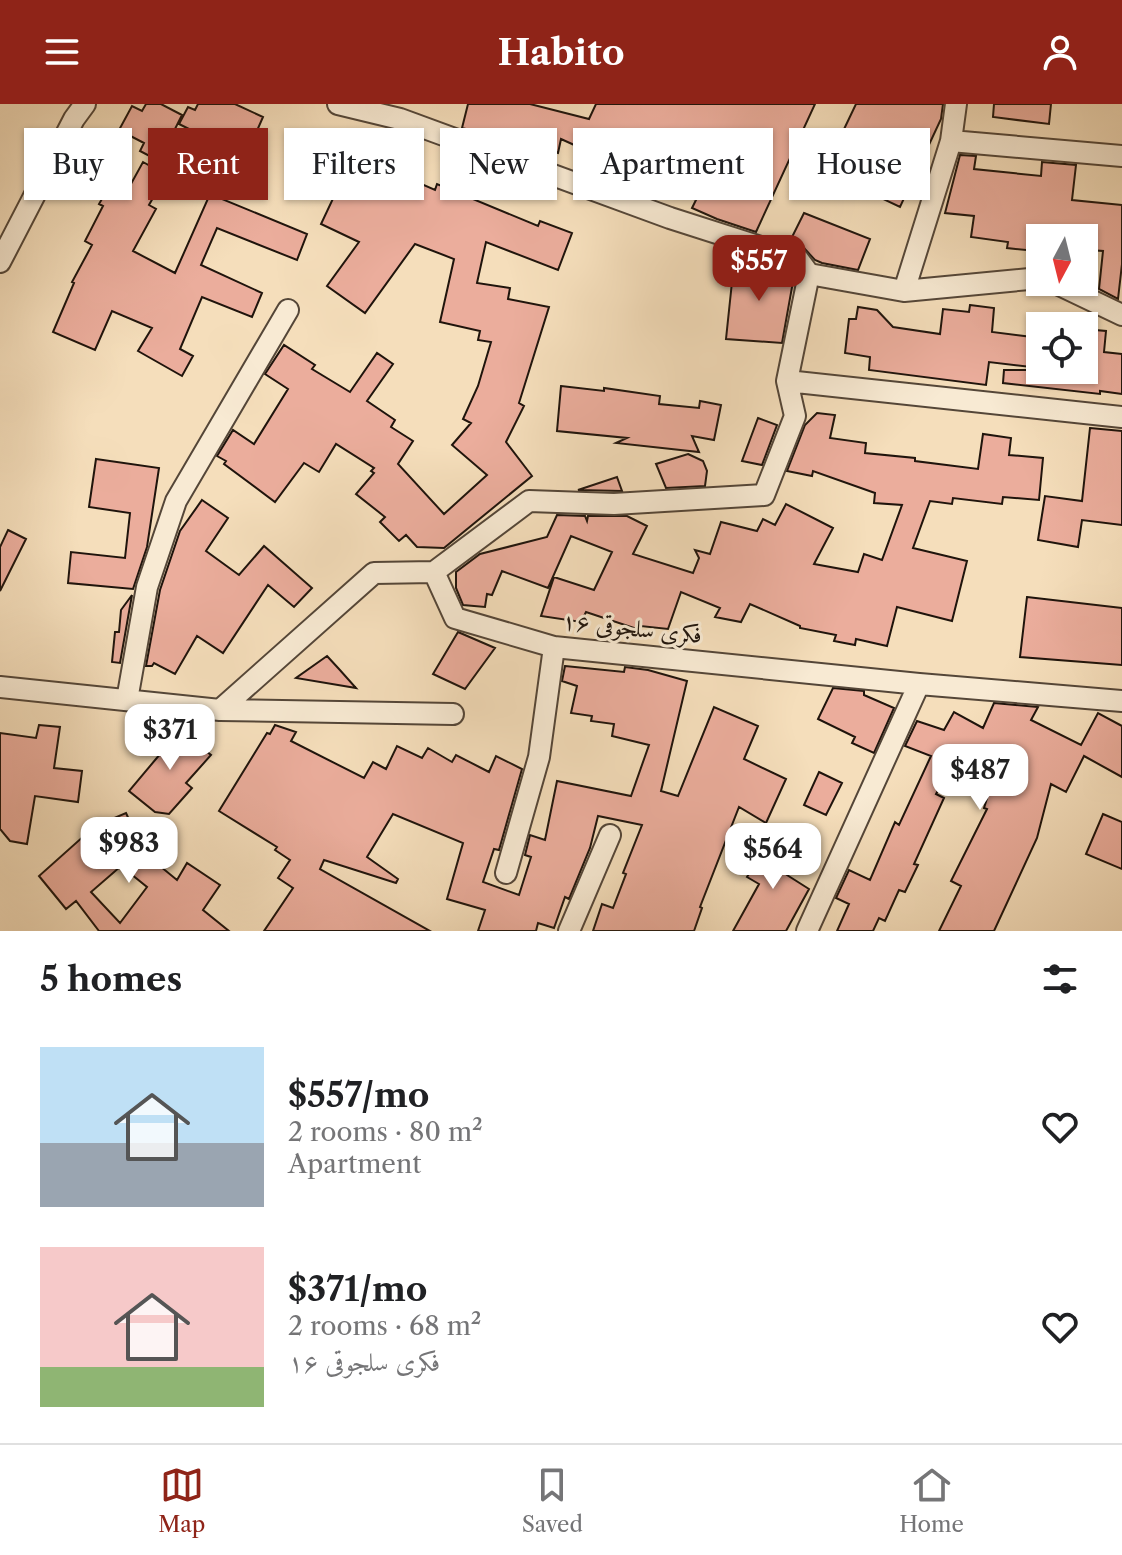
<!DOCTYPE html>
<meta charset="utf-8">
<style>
:root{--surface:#fff;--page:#f6f6f6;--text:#202124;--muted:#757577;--line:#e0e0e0;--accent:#8f2418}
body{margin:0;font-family:"Libre Caslon Text",Amiri,serif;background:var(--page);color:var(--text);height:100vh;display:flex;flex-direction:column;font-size:30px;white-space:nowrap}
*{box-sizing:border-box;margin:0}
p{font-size:26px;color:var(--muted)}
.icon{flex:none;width:44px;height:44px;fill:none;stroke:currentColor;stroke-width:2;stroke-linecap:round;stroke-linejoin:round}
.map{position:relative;height:827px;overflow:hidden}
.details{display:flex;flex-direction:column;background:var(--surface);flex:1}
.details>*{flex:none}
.banner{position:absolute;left:24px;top:24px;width:1074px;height:72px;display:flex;gap:16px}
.needle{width:52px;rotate:187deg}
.controls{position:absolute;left:1026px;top:120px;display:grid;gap:16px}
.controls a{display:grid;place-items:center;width:72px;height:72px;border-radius:0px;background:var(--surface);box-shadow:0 2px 6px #0004;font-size:40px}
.price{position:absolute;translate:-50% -68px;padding:0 18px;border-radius:16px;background:#fff;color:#222;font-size:26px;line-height:52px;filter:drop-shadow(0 2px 4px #0008)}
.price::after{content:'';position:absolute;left:50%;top:48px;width:24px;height:18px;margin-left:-12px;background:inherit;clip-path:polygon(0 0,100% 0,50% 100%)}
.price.on{background:var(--accent);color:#fff}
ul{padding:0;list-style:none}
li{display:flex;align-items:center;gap:24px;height:200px;padding:0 40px}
li span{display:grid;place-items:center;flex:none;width:224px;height:160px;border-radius:0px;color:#555}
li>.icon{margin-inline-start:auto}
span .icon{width:96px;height:96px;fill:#fffc;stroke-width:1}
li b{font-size:34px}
h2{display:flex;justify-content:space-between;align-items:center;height:96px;padding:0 40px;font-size:34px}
.pill{padding:0 28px;border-radius:0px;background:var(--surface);box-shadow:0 2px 6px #0004;font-size:28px;line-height:72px}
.pill.on{background:var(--accent);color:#fff}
header{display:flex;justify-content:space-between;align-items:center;height:104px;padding:0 40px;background:var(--accent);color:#fff;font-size:36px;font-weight:800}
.menu{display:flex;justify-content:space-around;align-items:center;height:112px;border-top:2px solid var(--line);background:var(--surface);font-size:22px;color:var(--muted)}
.menu a{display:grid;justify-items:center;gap:4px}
.menu .on{color:var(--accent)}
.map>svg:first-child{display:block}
.building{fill:#ebad9c;stroke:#1f140c;stroke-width:2;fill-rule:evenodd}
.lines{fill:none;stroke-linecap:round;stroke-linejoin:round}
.street-casing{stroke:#544638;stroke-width:24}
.street{stroke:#f8ead3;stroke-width:20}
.labels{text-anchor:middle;stroke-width:6;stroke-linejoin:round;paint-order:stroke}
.street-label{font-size:24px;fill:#1f140c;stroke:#f8ead3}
</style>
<header><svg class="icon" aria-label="menu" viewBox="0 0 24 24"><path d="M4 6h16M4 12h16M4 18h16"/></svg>Habito<svg class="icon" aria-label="person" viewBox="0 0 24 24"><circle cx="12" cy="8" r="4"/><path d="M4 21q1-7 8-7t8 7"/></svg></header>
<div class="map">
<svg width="1122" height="827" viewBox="0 0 1122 827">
<rect width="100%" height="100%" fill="#f5debb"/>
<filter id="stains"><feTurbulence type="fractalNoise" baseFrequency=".0025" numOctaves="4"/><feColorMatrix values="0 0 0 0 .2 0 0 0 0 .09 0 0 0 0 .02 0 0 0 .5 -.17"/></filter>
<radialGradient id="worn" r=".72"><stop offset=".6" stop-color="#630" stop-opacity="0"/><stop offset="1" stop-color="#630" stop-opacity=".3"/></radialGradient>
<path class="building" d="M146,0H161L182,11L159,57L140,47L144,39L119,26L132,2L142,7Z
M198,0H235L263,13L234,79L205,65L217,39L179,20L188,3L195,6Z
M468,0H530L589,15L596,0H815L756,128L717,115L692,104L696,96L561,35L558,49L462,24Z
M856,0H943L941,15L900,103L824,67Z
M994,0H1051L1049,20L993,13Z
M960,51L976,52L974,65L1041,72L1042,58L1076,61L1072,96L1122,101V160L1118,195L1099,185L1103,147L1089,146L1090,134H1038L1036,147L1007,144L1008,138L971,133L974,112L945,109Z
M143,58L166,71L149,101L156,105L133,147L175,169L210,90L307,130L297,156L217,124L201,161L262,189L252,213L202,193L180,245L193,252L182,272L138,247L152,224L112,207L95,246L53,228L74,179L72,178L92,141L85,137L103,102L99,100L110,81L126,89Z
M380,62L435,86L437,80L538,122L540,117L572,129L558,166L486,138L477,179L510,184L508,195L549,203L519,299L524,302L506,338L532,372L444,444L417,443L406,431L399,437L380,418L385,413L356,390L374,369L371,367L374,364L336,340L319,368L304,359L275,398L224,360L226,357L217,352L233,326L254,340L288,285L265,270L284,241L315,261L312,265L350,288L377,249L393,260L367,297L395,316L391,323L413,337L398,360L444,410L487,371L452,341L471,319L463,315L478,282L491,238L478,236L480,227L440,218L454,155L415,140L365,209L327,182L359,138L321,120L346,67L374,80Z
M804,109L870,135L858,166L822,159L815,156L803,143L789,139Z
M734,159L780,163L790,166L794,172L782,239L726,235Z
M970,201L994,204L992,228L1040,234V264L989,258L986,281L869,266L870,253L845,249L849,215H856L858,203L877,206L893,223L940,230L943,205L969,208Z
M1084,225L1106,227L1104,248L1122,250V290L1100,287V290L1003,279L1004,266H1084Z
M561,282L604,287V284L660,292L659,300L699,304L700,297L721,301L714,336L692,332L699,348L616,339L627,334L557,327Z
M817,309L835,311L830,334L866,339L865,349L915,354V357L978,365L983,330L1011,334L1009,351L1043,354L1039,396L1003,393L1002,400L953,394L952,400L930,397L913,444L967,457L952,517L897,503L887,542L856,535L855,541L834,537L836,531L800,524V522L750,500L741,518L715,513L720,504L681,488L668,525L641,522L640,526L586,508L581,518L541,512L554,473L594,486L612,448L571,432L548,484L502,467L492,491L487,490L485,503L463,501L456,484V468L480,450L547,433L557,411L585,412L587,417L588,412H627L647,422L633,450L693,469L699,454L695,446L710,450L721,418L757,427L763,415L775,421L786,400L833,424L814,460L858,468L864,450L882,456L902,401L874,399L875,389L813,367L812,372L787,367L805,321Z
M758,314L777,321L762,361L742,357Z
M1090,324L1122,327V421L1082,416L1078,443L1038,436L1045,392L1082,397Z
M688,350L703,357L707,367L705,382L666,384L656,360Z
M96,355L159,364L147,443L133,485L68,479L71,448L125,454L130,409L89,403Z
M617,373L622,387L578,386Z
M202,396L228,414L206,447L239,471L264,442L312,484L294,503L268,481L223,549L197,532L175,570L154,559L152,562H146L160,486L180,427Z
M8,426L26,435L0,487V443Z
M132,491L120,559L112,558L115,528H119L121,506Z
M1027,493L1122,504V561L1020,553Z
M458,528L495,544L465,585L433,570Z
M327,552L339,565L356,584L296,574Z
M565,562L624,568L625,563L648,566L687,577L661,687L678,692L714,603L758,622L744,655L786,675L766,719L739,703L700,803L702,804L694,827H593L602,800L613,804L626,770L623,769L642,721L598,712L590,744L569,795L565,793L554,824L538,819L536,827H478L485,806L447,795L463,739L393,710L367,753L398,775L396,779L324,756L320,765L430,827H264L293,784L278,774L290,756L275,746L277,743L219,707L267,629L270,630L275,621L296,628L291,637L364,674L373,658L386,665L397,642L422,654L428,644L452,658L456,651L489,668L496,652L522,665L499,746L494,745L483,778L519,791L531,753L525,751L530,731L545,736L557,677L631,692L649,641L612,632L614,620L591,617L592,612L571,609L577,582L562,577Z
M833,584L864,587V591L894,604L874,649L852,639L855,633L818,615Z
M994,599L1038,603L1031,616L1081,641L1098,609L1122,622V673L1084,652L1066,688L1051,680L1037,734L994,827H939L961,782L951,777L987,705L984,704L996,665L958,649L936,690L944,694L914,760L918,761L905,788L899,786L885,817L879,814L873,827H837L849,800L836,794L849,766L870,776L895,718L899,721L931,652L905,642L917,617L944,626L954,608L983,624Z
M39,621L60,623L54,664L82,667L78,698L35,692L27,740L10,737L0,725V629L36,634Z
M173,622L211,651L186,679L192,684L169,710L155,708L129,687L161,649L154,643Z
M819,668L842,679L826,711L804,701Z
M126,709L144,749L177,776L187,759L220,781L203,806L229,827H99L76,797L66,805L39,772L95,722ZM121,762L147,783L120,819L91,788Z
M1103,710L1122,718V765L1086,750Z
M774,731L801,749L787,771L809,785L786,827H733L759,780L747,773Z"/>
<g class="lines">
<defs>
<path id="street" d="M338,0L400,15L670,114L798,155L809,170
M951,37L1122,52
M0,158L74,15L85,0
M1053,178L1122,211
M904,187L1040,174
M787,277L1122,313
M434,468L529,397L614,400L764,391L795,312L787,277L809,170L904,187L951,37L956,0
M0,583L220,606L453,610
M127,596L147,483L176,397L288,206
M220,606L374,469L434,468L455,514L554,543L919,580L1122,597
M506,769L539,653L554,543
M569,827L610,731
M807,827L919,580"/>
</defs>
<use href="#street" class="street-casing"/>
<use href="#street" class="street"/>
</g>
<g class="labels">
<g class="street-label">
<text transform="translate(632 524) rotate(6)" y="8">فکری سلجوقی ۱۶</text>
</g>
</g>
<rect width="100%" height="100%" filter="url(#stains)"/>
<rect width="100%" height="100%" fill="url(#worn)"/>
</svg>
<div class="controls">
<a><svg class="needle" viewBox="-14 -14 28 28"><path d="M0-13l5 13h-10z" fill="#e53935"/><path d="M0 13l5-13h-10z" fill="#757577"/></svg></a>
<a><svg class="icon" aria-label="locate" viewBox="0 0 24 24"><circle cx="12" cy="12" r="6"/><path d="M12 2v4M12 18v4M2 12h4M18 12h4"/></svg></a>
</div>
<b class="price on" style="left:759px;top:199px">$557</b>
<b class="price" style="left:170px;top:668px">$371</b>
<b class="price" style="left:980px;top:708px">$487</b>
<b class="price" style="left:129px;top:781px">$983</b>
<b class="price" style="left:773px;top:787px">$564</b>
<div class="banner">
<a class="pill">Buy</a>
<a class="pill on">Rent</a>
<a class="pill">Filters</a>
<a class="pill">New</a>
<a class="pill">Apartment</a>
<a class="pill">House</a>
</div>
</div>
<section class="details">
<h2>5 homes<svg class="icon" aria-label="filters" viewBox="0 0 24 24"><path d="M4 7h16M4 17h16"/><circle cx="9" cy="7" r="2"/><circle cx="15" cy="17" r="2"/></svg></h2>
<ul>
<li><span style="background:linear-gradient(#bfe0f5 60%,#9aa5b1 0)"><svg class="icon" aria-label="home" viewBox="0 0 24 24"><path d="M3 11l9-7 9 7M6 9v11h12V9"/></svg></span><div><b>$557/mo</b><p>2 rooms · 80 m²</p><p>Apartment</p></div><svg class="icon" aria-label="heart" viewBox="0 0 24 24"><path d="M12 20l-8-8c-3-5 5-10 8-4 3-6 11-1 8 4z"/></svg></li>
<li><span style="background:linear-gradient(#f6c9c9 75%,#8fb573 0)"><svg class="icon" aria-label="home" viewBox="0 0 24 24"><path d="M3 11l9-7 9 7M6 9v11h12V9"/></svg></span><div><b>$371/mo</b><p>2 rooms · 68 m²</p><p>فکری سلجوقی ۱۶</p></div><svg class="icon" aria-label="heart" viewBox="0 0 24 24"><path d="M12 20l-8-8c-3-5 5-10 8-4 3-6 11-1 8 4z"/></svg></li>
</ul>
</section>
<nav class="menu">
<a class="on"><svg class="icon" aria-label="map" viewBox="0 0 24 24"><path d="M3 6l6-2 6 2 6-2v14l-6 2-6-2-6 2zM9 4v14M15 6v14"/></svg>Map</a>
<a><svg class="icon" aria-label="saved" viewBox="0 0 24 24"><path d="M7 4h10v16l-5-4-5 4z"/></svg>Saved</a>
<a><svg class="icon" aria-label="home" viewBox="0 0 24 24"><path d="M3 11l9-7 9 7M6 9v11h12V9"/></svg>Home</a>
</nav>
